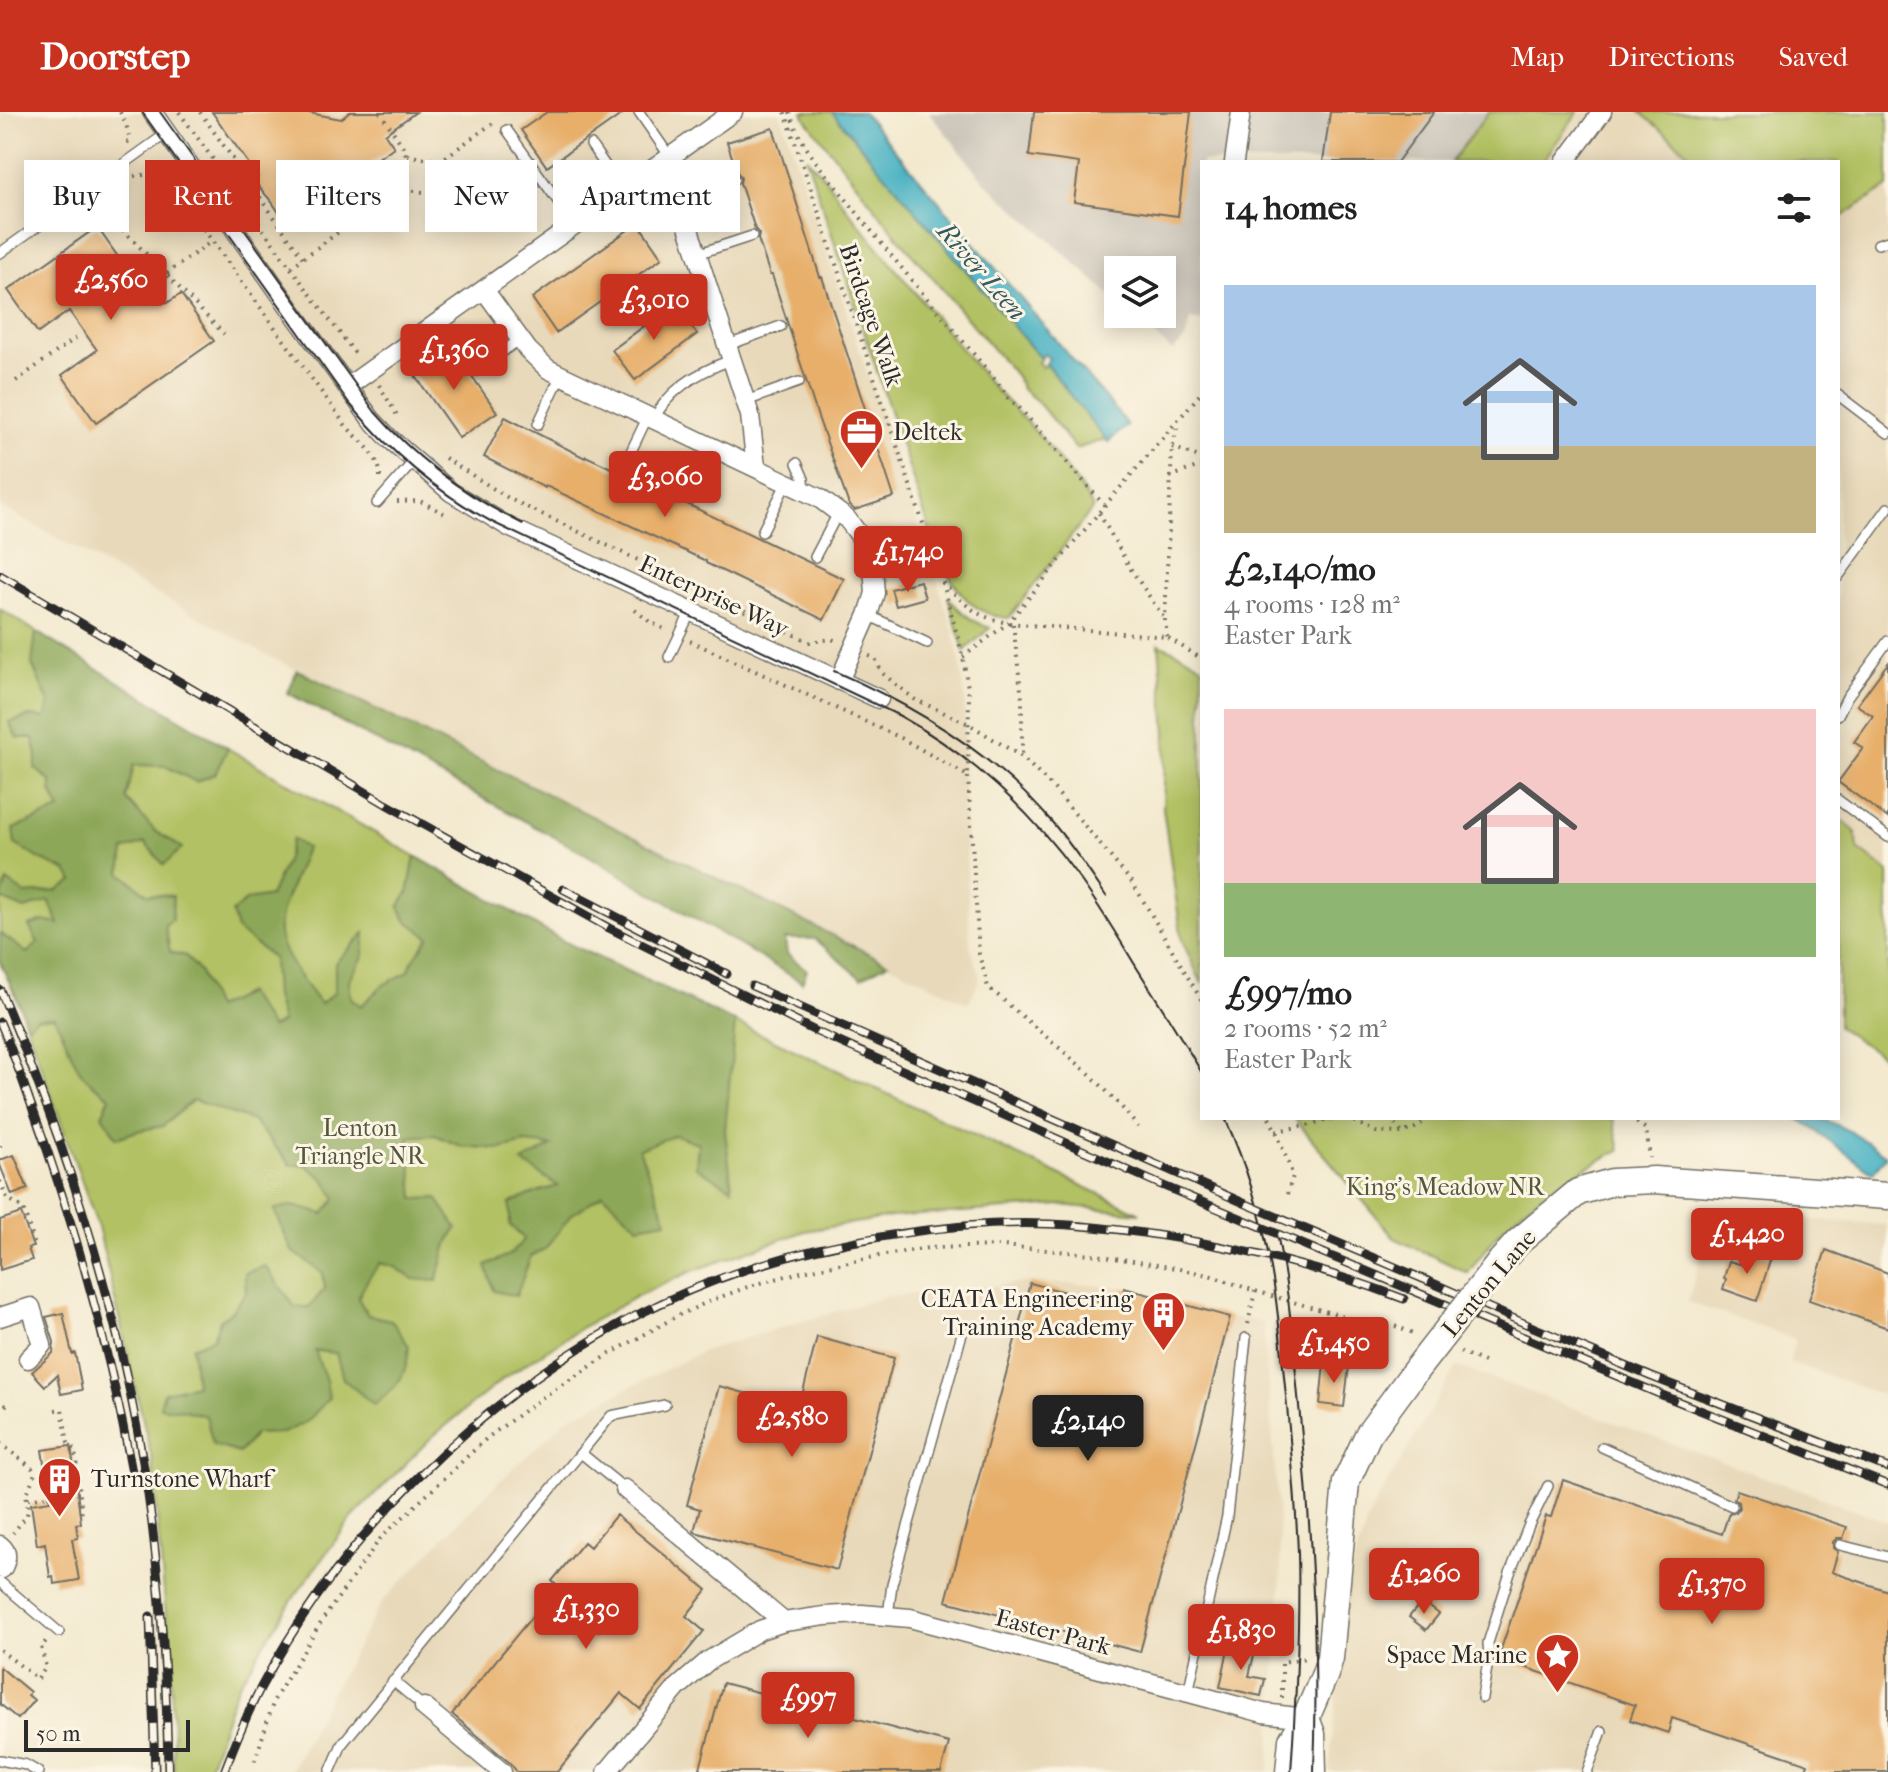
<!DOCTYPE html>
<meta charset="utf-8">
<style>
:root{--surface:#fff;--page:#f2f2f2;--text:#222;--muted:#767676;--accent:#c8321e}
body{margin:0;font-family:"IM FELL French Canon",serif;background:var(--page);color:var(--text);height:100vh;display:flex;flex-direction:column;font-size:30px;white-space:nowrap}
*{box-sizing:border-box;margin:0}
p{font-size:26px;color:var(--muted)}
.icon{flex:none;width:44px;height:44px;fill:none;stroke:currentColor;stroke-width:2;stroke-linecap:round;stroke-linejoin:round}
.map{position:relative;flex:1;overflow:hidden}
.side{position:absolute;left:1200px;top:48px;width:640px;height:960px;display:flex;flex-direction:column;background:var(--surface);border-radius:0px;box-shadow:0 4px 20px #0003}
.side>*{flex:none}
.top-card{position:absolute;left:24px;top:48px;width:760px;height:72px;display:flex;gap:16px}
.controls{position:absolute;left:1104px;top:144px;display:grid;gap:16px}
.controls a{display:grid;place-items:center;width:72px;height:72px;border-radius:0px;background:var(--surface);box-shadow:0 4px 20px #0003;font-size:40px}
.scale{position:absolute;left:24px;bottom:20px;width:166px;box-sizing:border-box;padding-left:8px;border:4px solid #2b2b2b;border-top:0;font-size:22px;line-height:28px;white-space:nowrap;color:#2b2b2b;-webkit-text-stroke:6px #fcf5e5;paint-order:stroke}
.price{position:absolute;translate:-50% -68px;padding:0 18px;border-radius:8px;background:var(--accent);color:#fff;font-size:26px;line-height:52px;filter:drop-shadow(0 2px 4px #0008)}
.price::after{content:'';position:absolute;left:50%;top:48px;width:24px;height:18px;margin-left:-12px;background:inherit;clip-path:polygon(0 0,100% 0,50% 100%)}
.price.current{background:#222;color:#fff}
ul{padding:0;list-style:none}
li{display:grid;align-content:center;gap:16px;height:424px;padding:0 24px}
li span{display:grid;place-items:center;height:248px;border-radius:0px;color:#555}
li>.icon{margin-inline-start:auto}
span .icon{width:144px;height:144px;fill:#fffc;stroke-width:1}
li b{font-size:34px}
h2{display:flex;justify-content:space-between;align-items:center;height:96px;padding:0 24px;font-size:34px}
.tag{padding:0 28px;border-radius:0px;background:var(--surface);box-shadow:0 4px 20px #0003;font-size:28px;line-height:72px}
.tag.current{background:var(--accent);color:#fff}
header{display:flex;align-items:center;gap:48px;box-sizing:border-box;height:112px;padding:0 40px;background:var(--accent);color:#fff}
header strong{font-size:38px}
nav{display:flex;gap:44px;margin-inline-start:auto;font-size:28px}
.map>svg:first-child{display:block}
.built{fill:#e8d9ba}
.industrial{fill:#c9c3b8}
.green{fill:#b2c163;stroke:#6e7647;stroke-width:2}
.forest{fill:#8da759;stroke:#5c6942;stroke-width:2}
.water{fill:#46b1c3;stroke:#386e77;stroke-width:2}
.building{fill:#e7af6b}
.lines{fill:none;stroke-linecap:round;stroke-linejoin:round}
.lane-casing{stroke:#716e64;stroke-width:12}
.street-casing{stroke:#716e64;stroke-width:21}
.secondary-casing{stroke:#716e64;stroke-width:29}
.path{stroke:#716e64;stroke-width:4;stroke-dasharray:2 6;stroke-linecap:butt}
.lane{stroke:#fff;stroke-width:9}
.street{stroke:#fff;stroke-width:18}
.secondary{stroke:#fff;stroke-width:26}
.tram{stroke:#2b2b2b;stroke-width:2}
.rail-casing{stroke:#2b2b2b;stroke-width:9}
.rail{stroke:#fcf5e5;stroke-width:6;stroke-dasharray:18;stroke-linecap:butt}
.secondary-bridge-casing{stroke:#716e64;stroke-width:29;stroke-linecap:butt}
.secondary-bridge{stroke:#fff;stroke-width:26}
.labels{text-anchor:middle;stroke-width:6;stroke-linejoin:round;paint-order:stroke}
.street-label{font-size:24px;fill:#2b2b2b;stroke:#fcf5e5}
.poi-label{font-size:24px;fill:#2b2b2b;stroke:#fcf5e5;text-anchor:start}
.park-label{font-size:24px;fill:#54583c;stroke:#fcf5e5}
.water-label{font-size:26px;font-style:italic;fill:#345a60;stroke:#fcf5e5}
</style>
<header>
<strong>Doorstep</strong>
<nav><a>Map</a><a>Directions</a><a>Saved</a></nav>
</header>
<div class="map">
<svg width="1888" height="1660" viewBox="0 0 1888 1660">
<rect width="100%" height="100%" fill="#fcf5e5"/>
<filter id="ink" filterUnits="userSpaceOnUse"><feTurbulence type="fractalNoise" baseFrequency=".0125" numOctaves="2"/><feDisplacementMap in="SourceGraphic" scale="16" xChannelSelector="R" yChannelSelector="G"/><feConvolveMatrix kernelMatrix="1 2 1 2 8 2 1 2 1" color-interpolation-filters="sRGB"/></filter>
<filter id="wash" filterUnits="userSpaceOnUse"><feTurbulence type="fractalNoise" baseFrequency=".006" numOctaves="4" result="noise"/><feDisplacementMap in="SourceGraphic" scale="32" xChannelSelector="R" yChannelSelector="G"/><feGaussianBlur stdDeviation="1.8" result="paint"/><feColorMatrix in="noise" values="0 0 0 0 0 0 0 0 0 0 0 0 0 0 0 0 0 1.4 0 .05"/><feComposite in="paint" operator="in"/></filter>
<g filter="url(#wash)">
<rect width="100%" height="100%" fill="#f3e9cf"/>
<path class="built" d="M0,0H780L953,518L960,549L965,586L963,672L970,833L980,867L968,891L490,655L265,542L0,394Z
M1578,0H1888V948L1838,915V50H1542Z
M1713,1101L1888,1113V1285L1790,1250L1795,1227L1688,1190Z
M1032,1170L1121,1175L1230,1205L1263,1210L1277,1382L1281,1459L1269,1660H290L318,1605L382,1490L486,1382L568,1306L703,1239L885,1185Z
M1457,1254L1888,1410V1660H1329L1349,1466L1370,1401Z"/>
<path class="industrial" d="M929,0H1489L1451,50H1202V209L1191,208L1185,227L1172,239L1131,202H1162V158H1118V190L983,68Z"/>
<path class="green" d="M803,0H832L1041,247L1038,250L1042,255L1046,252C1066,277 1085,304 1106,327L1076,337L1037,289L1022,277L1016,264L897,124L806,7Z
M1489,0H1578L1542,50H1451Z
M1640,0H1888V75L1838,107V50H1722L1714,44L1708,50H1699Z
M806,45L825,66L850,101L990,272L1039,323L1079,373L1093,396L1009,506C969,504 950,470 936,437Z
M948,485C960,500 972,510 990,516L964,539Z
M0,497L154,594L565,830L1140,1101L1061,1093L891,1105L805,1119L690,1160L637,1184L581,1216L504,1266L432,1325L352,1406L292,1488L237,1575L207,1660H174L171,1560L152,1347L98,1115L16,884L0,850Z
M1159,532L1181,542L1202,554V872L1182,828L1163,696L1166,621Z
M1838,706L1856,720L1858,737L1888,760V948L1838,915Z
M1294,1006H1613L1620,1038C1580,1059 1540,1079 1508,1111C1493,1125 1481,1144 1468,1161L1394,1126Z"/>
<path class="forest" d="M36,520L228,636L215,662L196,670L165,654L134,653L126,687L155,719L182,736L164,753L145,731L124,738L121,761L147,782L173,784L172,808L165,813L170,840L186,844L200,861L215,896L247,881L271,916L282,910L275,884L273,846L237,818L232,800L247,788L270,784L286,749L292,727L306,736C299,758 277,799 279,821C282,845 306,873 320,892L335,880V851L365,821L363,845L349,868L351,886L361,894L383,873L408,860L412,850L429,825L406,808L399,795L408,781L415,744L565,830L735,910L725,1019L732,1076L696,1055L698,1031L675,1023L639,1037L667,1109L638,1114L603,1082L571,1103L545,1137L531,1144L516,1184L494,1179L486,1153L511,1142L524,1127L510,1113V1091L540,1079L558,1074L522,1050L552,1034L526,1031L500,1037L461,1034L435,1023L409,1025L414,1087L437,1086L457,1116L446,1135L437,1169L413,1167L395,1155L380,1151L368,1167L358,1186L368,1203L391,1208L409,1234C407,1266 398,1273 374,1293L343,1267L336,1241L315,1239L326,1268L329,1286L308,1309L283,1321L255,1322L239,1341L213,1333L206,1304L184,1298L160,1295L164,1280L196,1273L192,1235L213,1226L220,1208L233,1198L246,1180L245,1161L265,1154L295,1195H309L325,1177L323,1161L292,1139L274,1097L293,1094L324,1102L336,1086L324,1067L306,1053H291L253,1009L193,988L163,1014L137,1019L117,1026L102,1003L110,985C100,977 87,970 80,959C71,944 64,921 54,905L37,906L27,914L16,884L0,850V821L27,841L38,831L29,814L43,809L59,812L49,789L25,797L1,787L7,769L26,782L57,779L73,769L67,759L42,748L15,732L13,717L60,698L51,679V670L35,656L37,644L33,626H17L9,610L31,604L45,606L49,591L32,552Z
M297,558L888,851L861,866L815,827H785L787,842L807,858L802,870L584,741L288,581Z"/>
<path class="water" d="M832,0H863L1128,313L1108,330C1086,305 1067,278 1046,252L1049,246L1043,242L1041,247Z
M1797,1006C1803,1006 1811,1005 1816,1006C1841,1011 1865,1029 1886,1043L1873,1061L1811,1015Z"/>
<g id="blocks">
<path class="building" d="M212,0H304L341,7L350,0H416L385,22L394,35L284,112L280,102L272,90L253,68L258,65Z
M547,0H625L547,55L521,18Z
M1034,0H1191L1178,104L1074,90L1079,51L1029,44Z
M1330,0H1434L1397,50H1323Z
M773,16L820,165H822L894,385L855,398L849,393L818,305L772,163H770L758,127L759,122L755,117L740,71L741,65L737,60L727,30Z
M638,111L662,146L556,221L532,186Z
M97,115L128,159L139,150L167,191L181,182L214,229L96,311L62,263L97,238L69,199L38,221L8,178Z
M674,192L697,222L635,268L612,238Z
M450,233L497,300L459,326L412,259Z
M505,305L585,346L586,344L844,467L824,508L706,451V449L546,374L545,376L484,345Z
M920,469L925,486L896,494L891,477Z
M1888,551V706L1838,670L1863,636L1854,630L1873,604L1857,593Z
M14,1043L28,1077L12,1083L0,1053V1048Z
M21,1101L33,1135L28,1136L32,1148L0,1158V1108Z
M1826,1138L1888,1161V1216L1809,1188Z
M1748,1139L1771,1146L1757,1189L1723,1177L1726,1167L1724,1166L1729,1149L1743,1153Z
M1030,1171L1119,1194L1124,1176L1230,1205L1140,1540L946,1489Z
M63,1201L72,1242L75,1241L82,1278L61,1282L57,1263L45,1274L32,1260L53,1241L54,1230L46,1205Z
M817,1225L894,1246L837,1458L695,1420L694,1419L700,1397L687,1393L719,1274L799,1296Z
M1324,1251L1349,1254L1344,1295L1320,1292Z
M71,1334L81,1411L76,1412L78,1426L72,1427L79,1468L54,1472L53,1464L50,1465L45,1431L37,1433L31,1392L50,1389L42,1338Z
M1563,1368L1722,1422L1729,1401L1736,1400L1739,1396L1738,1390L1734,1387L1737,1378L1847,1415L1843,1426H1837L1833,1430V1436L1838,1440L1832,1460L1888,1479V1660H1805L1808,1652L1672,1606L1668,1621L1630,1608L1635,1593L1498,1546L1546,1404L1551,1405Z
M616,1403L707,1478L686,1504L704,1519L640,1597L621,1581L557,1660H517L510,1651L452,1602L557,1474L552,1469L584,1430L590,1435Z
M1422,1489L1439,1502L1426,1518L1409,1505Z
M1229,1533L1255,1539L1249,1564L1265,1567L1261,1584L1220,1575Z
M0,1555L30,1580L28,1583L34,1588L18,1607L0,1592Z
M723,1571L949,1631L941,1660H699Z"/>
</g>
</g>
<g filter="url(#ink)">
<use href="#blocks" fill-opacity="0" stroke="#716e64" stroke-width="2"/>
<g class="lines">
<defs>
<path id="lane" d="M639,0L670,45
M507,18L575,113
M591,33L623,79
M679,87L734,67
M1878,132L1888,129
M0,141L167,21
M697,142L752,124
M728,233L781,214
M476,259L520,227
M1838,283L1888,321
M746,289L799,270
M654,307C669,277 700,259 731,248
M538,312L561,263
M797,351L804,367L805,379
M624,354L648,304
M377,391L414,349
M762,420L787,370
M815,445L838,401
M1838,465L1888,396
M868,503L927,531
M669,545L691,499
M1838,603L1847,585L1888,529
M1838,688L1888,725
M1602,1335L1732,1394
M581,1341L625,1377
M1840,1433L1888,1445
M0,1470L59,1520
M888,1504L892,1472L963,1218
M393,1569L424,1595
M1188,1581L1227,1404L1246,1226
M1482,1586L1489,1543L1488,1531L1510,1461L1529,1413L1548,1374
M0,1648L26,1653L38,1660
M330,1660L342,1632L611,1304L665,1293
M1587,1660L1602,1619"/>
<path id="street" d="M152,0L295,203L371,307L390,327L451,380L509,415L879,587
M1234,50L1241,0
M1565,50L1602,0
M655,57L679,87L750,303L756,355
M485,179L528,238L548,257L819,386L847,407L863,428L873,456L875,481L868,503L839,569
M347,275L733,0
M0,1205L31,1195L42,1233L28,1247
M625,1377L784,1510
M0,1433C9,1440 7,1448 2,1457
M424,1595L502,1660
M607,1660L677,1576L708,1549L760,1518L784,1510L825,1504L862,1502L910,1506L1234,1593L1263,1601L1306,1606"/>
<path id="secondary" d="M1501,1149L1518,1130L1578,1080L1612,1070L1654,1068L1888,1084
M1306,1606L1312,1622L1313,1660
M1289,1660L1292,1628L1306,1606L1325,1562L1330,1546L1346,1370L1368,1323L1412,1263"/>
</defs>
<use href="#lane" class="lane-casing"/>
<use href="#street" class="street-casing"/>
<use href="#secondary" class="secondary-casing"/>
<path class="path" d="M120,0L126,12L130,28L127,31
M179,0L290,155L357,244
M200,0L303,146
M380,0L404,36L406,43
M785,0L943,471C968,494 973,504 1008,511L1167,525L1202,547
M790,0C800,37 831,67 854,97C902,158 953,217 1003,277L1009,288L1017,293L1105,394
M134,64L153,62L169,69L346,314C360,329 381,344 380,365
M397,77L432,81L440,49
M95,89L224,222
M291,155L397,77L406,43L440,49L493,11
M154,171L212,129
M16,269L80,223
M379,273L397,303
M1172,335L1202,346
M445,346L510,387L810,530L832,527L836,529
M1170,365L1202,353
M397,390L420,389L449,404
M1099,401L1130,456L1164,506
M635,498L650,510L668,519
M1013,512L1022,587V645
M1167,525L1165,508L1172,335L1178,312
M690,529L901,626L968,664L969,583L963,545L943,471
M869,544L875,546L882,561L914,587L969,612L1022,645L1055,678L1134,773L1202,889
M963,545L1008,511L1101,398L1202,280
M1202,566V571
M968,665L979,842L988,875L1091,963L1119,992L1138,1015
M1269,1006L1276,1019L1293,1064L1286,1085
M1390,1006L1402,1021L1415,1016L1429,1006
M1630,1006L1646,1017L1650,1046
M1276,1019L1315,1012L1330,1007L1347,1006L1376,1020L1402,1021
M0,1033V1040
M0,1069L7,1086L23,1096L35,1133
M1248,1212L1255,1179
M1460,1240L1484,1250
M55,1298L62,1297L68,1331L75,1339L82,1401
M0,1300L8,1291
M0,1331L32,1356L35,1361L26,1384L28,1396L27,1403L13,1421
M69,1382L80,1381
M28,1387L55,1383
M0,1538L38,1567L46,1555L41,1535L47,1528
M1282,1586V1550L1306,1546
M255,1649L274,1588L323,1507L380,1427L487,1326L543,1285L610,1242L677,1204L710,1189L750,1174L808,1158L879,1144L928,1136L1003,1134L1091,1142L1175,1156L1212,1164L1255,1179L1366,1211L1390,1212L1415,1222"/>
<use href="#lane" class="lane"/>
<use href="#street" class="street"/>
<use href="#secondary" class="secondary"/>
<path class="tram" d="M142,0L349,291C390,340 436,380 492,410L900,604C969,642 1031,699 1077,763C1099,793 1118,825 1137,856C1159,891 1181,925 1202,961
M160,0L375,300C417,348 466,384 523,412
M834,559C915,594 993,641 1051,709C1072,733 1089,759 1106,784
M1225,1006C1246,1053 1261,1100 1270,1151C1279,1195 1281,1239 1286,1284C1291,1336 1296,1389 1298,1441C1300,1514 1296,1587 1291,1660
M1278,1127C1289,1179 1293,1231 1298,1284C1311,1409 1319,1534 1314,1660"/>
<defs>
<path id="rail" d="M0,463L386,692L609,816L817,920L1159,1072L1390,1169L1662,1283L1888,1373
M563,777L727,862
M752,874L1244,1091L1435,1172L1533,1215L1652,1265L1888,1356
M0,878C73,1048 129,1228 152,1412C162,1495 167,1577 168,1660
M0,910C12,938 22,967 32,995C76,1116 110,1239 133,1365
M150,1504L155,1660
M224,1660C235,1631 247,1602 261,1575C314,1476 386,1389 471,1316C595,1210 725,1149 886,1124C940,1115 995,1110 1049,1112C1099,1114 1149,1121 1198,1130C1268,1143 1337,1161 1404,1187"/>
</defs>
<use href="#rail" class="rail-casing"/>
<use href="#rail" class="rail"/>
<defs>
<path id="secondary-bridge" d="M1412,1263L1501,1149"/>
</defs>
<use href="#secondary-bridge" class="secondary-bridge-casing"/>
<use href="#secondary-bridge" class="secondary-bridge"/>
</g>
</g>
<defs>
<symbol id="office-pin" viewBox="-11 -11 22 30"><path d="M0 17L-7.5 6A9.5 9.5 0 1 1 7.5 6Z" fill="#c8321e" stroke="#fcf5e5"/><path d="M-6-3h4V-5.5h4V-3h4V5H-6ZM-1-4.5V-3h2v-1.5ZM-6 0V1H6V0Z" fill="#fff"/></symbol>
<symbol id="building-pin" viewBox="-11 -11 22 30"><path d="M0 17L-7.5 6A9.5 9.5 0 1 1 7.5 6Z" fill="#c8321e" stroke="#fcf5e5"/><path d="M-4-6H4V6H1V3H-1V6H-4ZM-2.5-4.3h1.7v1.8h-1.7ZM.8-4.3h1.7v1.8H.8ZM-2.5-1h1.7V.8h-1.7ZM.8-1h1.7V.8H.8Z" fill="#fff"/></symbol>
<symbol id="sight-pin" viewBox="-11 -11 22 30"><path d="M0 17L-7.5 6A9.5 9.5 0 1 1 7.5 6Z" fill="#c8321e" stroke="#fcf5e5"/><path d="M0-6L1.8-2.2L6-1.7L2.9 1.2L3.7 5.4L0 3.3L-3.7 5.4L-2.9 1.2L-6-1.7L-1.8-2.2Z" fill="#fff"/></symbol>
</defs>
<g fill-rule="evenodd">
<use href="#office-pin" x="836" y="294" width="51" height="69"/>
<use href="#building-pin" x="1138" y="1176" width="51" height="69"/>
<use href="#building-pin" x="34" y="1342" width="51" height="69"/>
<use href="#sight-pin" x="1532" y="1518" width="51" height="69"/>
</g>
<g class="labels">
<g class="street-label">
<text transform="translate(871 203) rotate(71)" y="8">Birdcage Walk</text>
<text transform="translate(714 484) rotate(25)" y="8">Enterprise Way</text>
<text transform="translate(1489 1171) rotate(-50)" y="8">Lenton Lane</text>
<text transform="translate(1053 1520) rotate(15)" y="8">Easter Park</text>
</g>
<g class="poi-label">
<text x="893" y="328">Deltek</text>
<text x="1133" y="1195" text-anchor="end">CEATA Engineering<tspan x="1133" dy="28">Training Academy</tspan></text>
<text x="91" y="1375">Turnstone Wharf</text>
<text x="1527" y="1551" text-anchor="end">Space Marine</text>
</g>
<g class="park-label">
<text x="360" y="1024">Lenton<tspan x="360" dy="28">Triangle NR</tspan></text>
<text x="1445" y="1083">King's Meadow NR</text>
</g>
<g class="water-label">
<text transform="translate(982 159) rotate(49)" y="9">River Leen</text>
</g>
</g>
</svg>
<div class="controls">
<a><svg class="icon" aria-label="layers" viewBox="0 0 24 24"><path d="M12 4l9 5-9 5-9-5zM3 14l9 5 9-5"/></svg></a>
</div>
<div class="scale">50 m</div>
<b class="price" style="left:111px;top:210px">£2,560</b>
<b class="price" style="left:654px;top:230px">£3,010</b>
<b class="price" style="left:454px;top:280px">£1,360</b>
<b class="price" style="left:665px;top:407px">£3,060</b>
<b class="price" style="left:908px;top:482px">£1,740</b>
<b class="price" style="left:1747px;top:1164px">£1,420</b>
<b class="price" style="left:1334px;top:1273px">£1,450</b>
<b class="price" style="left:792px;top:1347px">£2,580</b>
<b class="price current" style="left:1088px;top:1351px">£2,140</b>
<b class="price" style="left:1424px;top:1504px">£1,260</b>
<b class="price" style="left:1712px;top:1514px">£1,370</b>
<b class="price" style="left:586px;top:1539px">£1,330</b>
<b class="price" style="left:1241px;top:1560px">£1,830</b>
<b class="price" style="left:808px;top:1628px">£997</b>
<div class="top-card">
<a class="tag">Buy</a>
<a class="tag current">Rent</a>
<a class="tag">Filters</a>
<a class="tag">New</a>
<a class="tag">Apartment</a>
</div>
<section class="side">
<h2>14 homes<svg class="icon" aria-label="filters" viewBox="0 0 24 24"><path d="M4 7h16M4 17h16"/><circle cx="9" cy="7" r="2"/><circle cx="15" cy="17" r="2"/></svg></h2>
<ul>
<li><span style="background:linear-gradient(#a9c7e8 65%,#c2b280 0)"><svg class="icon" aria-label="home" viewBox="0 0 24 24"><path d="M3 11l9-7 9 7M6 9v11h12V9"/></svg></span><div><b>£2,140/mo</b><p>4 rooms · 128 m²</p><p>Easter Park</p></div></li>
<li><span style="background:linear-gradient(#f6c9c9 70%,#8fb573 0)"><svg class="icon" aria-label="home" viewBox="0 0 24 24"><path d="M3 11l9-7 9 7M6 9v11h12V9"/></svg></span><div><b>£997/mo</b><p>2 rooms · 52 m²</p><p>Easter Park</p></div></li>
</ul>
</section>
</div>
